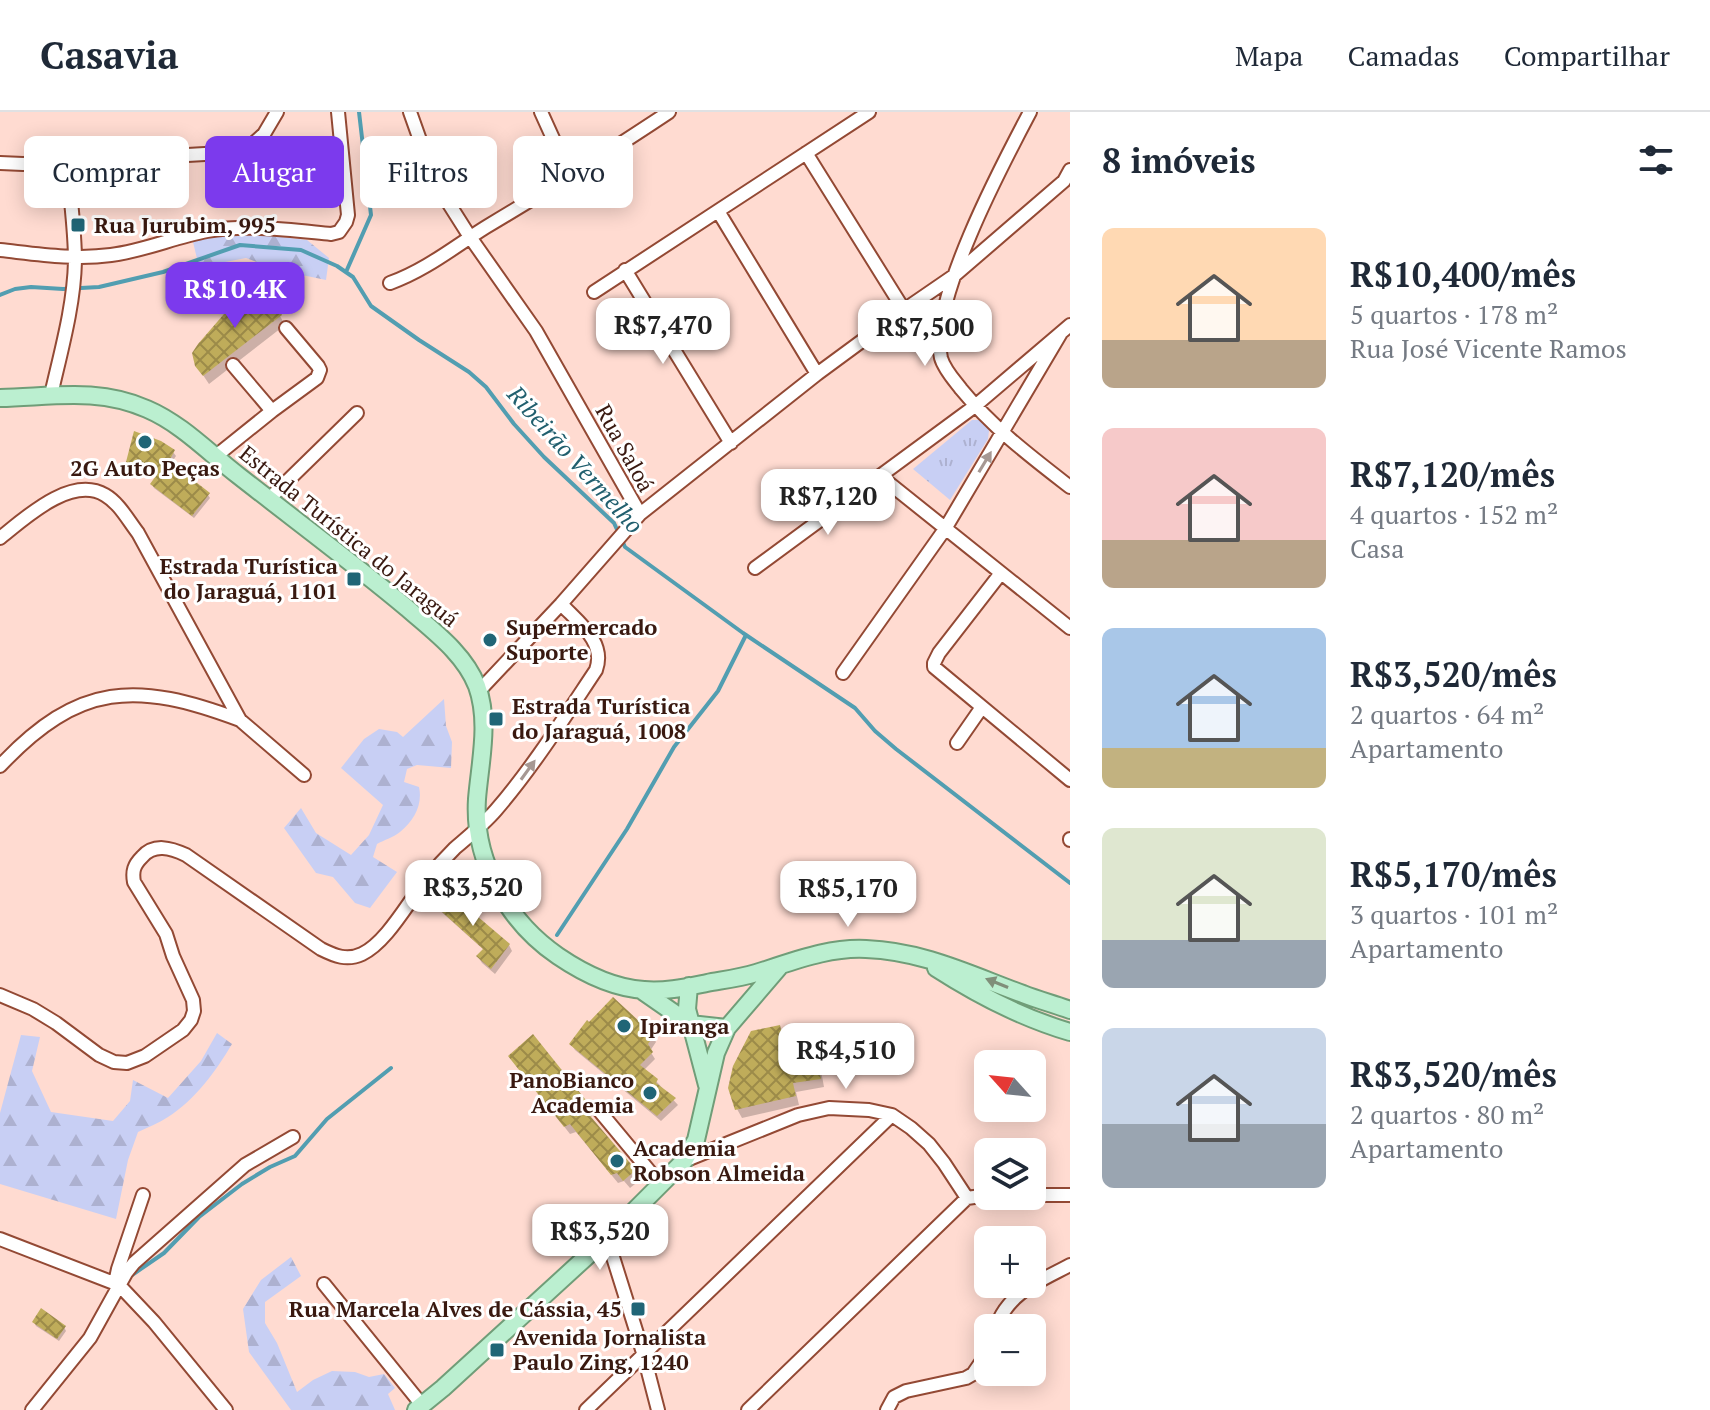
<!DOCTYPE html>
<html lang="pt">
<meta charset="utf-8">
<style>
:root{--surface:#fff;--page:#f6f6f7;--text:#1f2937;--muted:#747a83;--line:#e0e1e3;--accent:#7c3aed}
body{margin:0;font-family:"PT Serif",serif;background:var(--page);color:var(--text);height:100vh;display:flex;flex-direction:column;font-size:30px;white-space:nowrap}
*{box-sizing:border-box;margin:0}
p{font-size:26px;color:var(--muted)}
.icon{flex:none;width:44px;height:44px;fill:none;stroke:currentColor;stroke-width:2;stroke-linecap:round;stroke-linejoin:round}
.map{position:relative;flex:1;overflow:hidden}
.drawer{display:flex;flex-direction:column;background:var(--surface);width:640px}
.drawer>*{flex:none}
.top-card{position:absolute;left:24px;top:24px;width:760px;height:72px;display:flex;gap:16px}
.needle{width:52px;rotate:297deg}
.controls{position:absolute;left:974px;top:938px;display:grid;gap:16px}
.controls a{display:grid;place-items:center;width:72px;height:72px;border-radius:12px;background:var(--surface);box-shadow:0 4px 20px #0003;font-size:40px}
.price{position:absolute;translate:-50% -68px;padding:0 18px;border-radius:16px;background:#fff;color:#222;font-size:26px;line-height:52px;filter:drop-shadow(0 2px 4px #0008)}
.price::after{content:'';position:absolute;left:50%;top:48px;width:24px;height:18px;margin-left:-12px;background:inherit;clip-path:polygon(0 0,100% 0,50% 100%)}
.price.current{background:var(--accent);color:#fff}
ul{padding:0;list-style:none}
li{display:flex;align-items:center;gap:24px;height:200px;padding:0 32px}
li span{display:grid;place-items:center;flex:none;width:224px;height:160px;border-radius:12px;color:#555}
li>.icon{margin-inline-start:auto}
span .icon{width:96px;height:96px;fill:#fffc;stroke-width:1}
li b{font-size:34px}
h2{display:flex;justify-content:space-between;align-items:center;height:96px;padding:0 32px;font-size:34px}
.tag{padding:0 28px;border-radius:12px;background:var(--surface);box-shadow:0 4px 20px #0003;font-size:28px;line-height:72px}
.tag.current{background:var(--accent);color:#fff}
header{display:flex;align-items:center;gap:48px;box-sizing:border-box;height:112px;padding:0 40px;background:var(--surface);border-bottom:2px solid var(--line)}
header strong{font-size:38px}
nav{display:flex;gap:44px;margin-inline-start:auto;font-size:28px}
main{display:flex;flex:1;min-height:0}
.map>svg:first-child{display:block}
.forest{fill:url(#forest-firs)}
.park{fill:url(#park-tufts)}
.shadow{fill:#0003}
.lines{fill:none;stroke-linecap:round;stroke-linejoin:round}
.stream{stroke:#529eb1;stroke-width:4}
.building{fill:url(#building-cross-hatch)}
.minor-casing{stroke:#934934;stroke-width:16}
.major-casing{stroke:#709d78;stroke-width:20}
.minor{stroke:#fff;stroke-width:12}
.major{stroke:#bbefd0;stroke-width:16}
.oneway{fill:#a69893}
.oneway2{fill:#808f7a}
.poi-dot{fill:#206576;stroke:#fff;stroke-width:3}
.labels{text-anchor:middle;stroke-width:6;stroke-linejoin:round;paint-order:stroke}
.poi-label{font-size:22px;font-weight:bold;fill:#391910;stroke:#fff;text-anchor:start}
.street-label{font-size:22px;fill:#391910;stroke:#fff}
.water-label{font-size:24px;font-style:italic;fill:#215f6e;stroke:#fff}
</style>
<header>
<strong>Casavia</strong>
<nav><a>Mapa</a><a>Camadas</a><a>Compartilhar</a></nav>
</header>
<main>
<div class="map">
<svg width="1070" height="1298" viewBox="0 0 1070 1298">
<defs>
<pattern id="forest-firs" width="22" height="20" patternUnits="userSpaceOnUse" patternTransform="scale(2)"><rect width="22" height="20" fill="#c8cff4"/><path d="M5 1l3.5 6h-7zM16 11l3.5 6h-7z" fill="#adb1d0"/></pattern>
<pattern id="park-tufts" width="24" height="20" patternUnits="userSpaceOnUse" patternTransform="scale(2)"><rect width="24" height="20" fill="#c8cff4"/><path d="M3 7l-1-3M5 7V3M7 7l1-3M15 17l-1-3M17 17v-4M19 17l1-3" fill="none" stroke="#adb1d0"/></pattern>
<pattern id="building-cross-hatch" width="8" height="8" patternUnits="userSpaceOnUse" patternTransform="scale(2)"><rect width="8" height="8" fill="#bfac5a"/><path d="M0 0l8 8M0 8l8-8" fill="none" stroke="#9c8b49"/></pattern>
</defs>
<rect width="100%" height="100%" fill="#ffdbd1"/>
<path class="forest" d="M240,120L307,128L329,146L326,168L278,158L246,146L199,155L193,130L210,121Z
M444,587L446,614L452,630L451,656L417,653L407,657L404,670L419,675C423,692 414,709 400,720C394,725 384,728 377,732L373,745L397,760L370,796L355,791L333,765L316,761L284,716L301,696L316,721L351,743L369,723L383,693L341,656L364,627L379,617L397,620L403,625Z
M217,921L232,932C216,959 195,988 168,1005C159,1011 148,1015 138,1020L128,1048L116,1107L0,1072V1001L21,923L40,925L32,959L51,1000L113,1009L130,989L133,968L168,986L201,949Z
M291,1145L301,1164L265,1190V1211L277,1231L297,1280L313,1268L332,1259L355,1260L369,1265L384,1262L395,1276L388,1282L395,1298H291L249,1240L243,1197L261,1168Z"/>
<path class="park" d="M972,308H979L986,311L989,319L988,327L950,388L913,357Z"/>
<path class="shadow" d="M280,204L285,213L209,272L203,263Z
M173,340L176,344L170,353L208,383L210,386L194,406L154,376L152,372L158,363L130,353L128,349Z
M434,790L509,833L512,839L495,862L482,851L478,845L484,838L437,796Z
M779,915L784,923L788,940L813,933L818,942L824,975L796,980L799,993L742,1006L737,997Z
M652,924L656,930L650,939L655,947L644,958L656,969L678,993L661,1009L575,938L571,932Z
M516,953L587,993L593,1002L590,1007L635,1059L640,1068L630,1076L624,1069L618,1071L576,1020L570,1022Z
M34,1210L64,1215L66,1219L59,1229L36,1214Z"/>
<g class="lines">
<path class="stream" d="M346,160L371,103L359,0
M0,183L15,177L31,175L63,177L99,175L163,160L240,133L301,138L337,154L353,165L371,194L419,228L469,260L486,275L514,312L544,345L614,411L625,435L743,521L855,596L875,619L896,637L1070,771
M557,823L627,717L674,635L718,579L746,523
M132,1163L164,1141L199,1105L242,1072L270,1055L295,1044L327,1007L391,956"/>
</g>
<path class="building" d="M259,175L282,203L203,264L195,254L192,241L198,232L224,202Z
M134,319L161,329L175,338L169,349L210,381L192,404L150,372L158,361L126,350Z
M444,776L510,832L491,857L476,844L483,837L431,790Z
M613,885L654,923L648,932L653,940L640,953L658,967L656,971L676,986L657,1004L569,932L587,908L589,910Z
M780,913L786,938L814,931L821,967L793,971L796,984L735,998L728,976L733,954L751,919Z
M533,922L589,992L588,997L586,999L636,1058L623,1069L617,1061L611,1063L570,1012L564,1015L508,944Z
M41,1196L66,1214L57,1227L32,1210Z"/>
<g class="lines">
<defs>
<path id="minor" d="M410,0L426,45L444,84L470,125L536,219L640,402
M541,0L570,64
M1030,0C1003,51 928,192 941,246C944,257 954,268 961,277C993,316 1030,344 1070,375
M806,41L904,198
M0,51L23,52L67,50
M718,99L817,262
M0,138C37,142 74,148 111,143C144,139 175,125 207,119C248,112 290,118 331,122L339,120L346,110L348,103L338,0
M625,158L731,331
M390,171C426,158 454,135 486,115C548,78 609,40 669,0
M594,180L869,0
M233,253L272,299L317,266L320,258L318,254L286,216
M51,283C61,239 74,194 75,149C75,117 70,83 67,50L222,41L254,31L264,22L277,0
M216,344L272,299
M880,364L1070,516
M269,387L357,301
M0,426C25,406 71,363 105,383C119,391 128,408 138,421L240,608L304,663
M755,456L975,294L1070,213
M1001,461L939,541L934,551V555L1070,668
M843,561L945,417L1061,221
M479,579L561,492L640,402L817,262L904,198L955,163L1064,69L1070,58
M957,631L982,595
M0,654C79,570 136,569 240,608
M1070,728V727
M0,883L33,897L56,911L99,943L114,950L127,951L145,944L183,918L191,908L194,899L193,888L173,844L166,822L134,770C132,759 134,753 142,745C154,731 171,736 186,743L321,837C335,844 347,849 362,842C387,830 408,790 426,768C435,757 445,746 455,736C469,724 484,712 496,698C533,655 564,606 596,558C606,530 579,511 561,492
M597,996L661,1073
M684,1049L798,1003L829,996L869,998L892,1003L911,1016L929,1032L944,1051L967,1086L988,1083
M1032,1083H1070
M607,1126L644,1244L658,1298
M0,1127L119,1173L154,1210L226,1298
M115,1171L118,1157L143,1083
M324,1172L422,1293
M996,1216C1007,1181 1040,1169 1070,1153
M32,1298L90,1226L126,1161L134,1151L245,1053L293,1025
M586,1298L892,1003
M748,1298L967,1086
M887,1298L894,1285L906,1279L966,1266L973,1262L988,1240"/>
<path id="major" d="M0,286C51,285 98,275 147,297C182,312 209,341 239,364C295,408 352,450 407,496C433,519 464,541 477,574C490,610 480,650 477,687C473,749 508,810 558,844C583,861 614,876 644,878C665,880 687,875 707,871C723,868 740,866 756,861C792,850 828,835 866,837C923,839 971,863 1023,882C1038,888 1054,892 1070,898
M936,856C978,883 1022,906 1070,920
M689,874L687,897L707,973
M641,878L690,912L727,916
M416,1298L443,1276L607,1126L684,1049L696,1028L716,941L727,916L781,853"/>
</defs>
<use href="#minor" class="minor-casing"/>
<use href="#major" class="major-casing"/>
<use href="#minor" class="minor"/>
<use href="#major" class="major"/>
</g>
<defs><path id="oneway-solid" d="M-6-.8H1V-3.2L6.5 0L1 3.2V.8H-6Z" transform="scale(2)"/></defs>
<g class="oneway">
<use href="#oneway-solid" transform="translate(985 350) rotate(-59)"/>
<use href="#oneway-solid" transform="translate(528 658) rotate(-54)"/>
</g>
<use class="oneway2" href="#oneway-solid" transform="translate(997 871) rotate(-158)"/>
<g class="poi-dot">
<rect x="70" y="105" width="16" height="16" rx="4"/>
<circle cx="145" cy="330" r="8"/>
<rect x="346" y="459" width="16" height="16" rx="4"/>
<circle cx="490" cy="528" r="8"/>
<rect x="488" y="599" width="16" height="16" rx="4"/>
<circle cx="624" cy="914" r="8"/>
<circle cx="650" cy="981" r="8"/>
<circle cx="617" cy="1049" r="8"/>
<rect x="630" y="1189" width="16" height="16" rx="4"/>
<rect x="489" y="1230" width="16" height="16" rx="4"/>
</g>
<g class="labels">
<g class="poi-label">
<text x="94" y="121">Rua Jurubim, 995</text>
<text x="145" y="364" text-anchor="middle">2G Auto Peças</text>
<text x="338" y="462" text-anchor="end">Estrada Turística<tspan x="338" dy="25">do Jaraguá, 1101</tspan></text>
<text x="506" y="523">Supermercado<tspan x="506" dy="25">Suporte</tspan></text>
<text x="512" y="602">Estrada Turística<tspan x="512" dy="25">do Jaraguá, 1008</tspan></text>
<text x="640" y="922">Ipiranga</text>
<text x="634" y="976" text-anchor="end">PanoBianco<tspan x="634" dy="25">Academia</tspan></text>
<text x="633" y="1044">Academia<tspan x="633" dy="25">Robson Almeida</tspan></text>
<text x="622" y="1205" text-anchor="end">Rua Marcela Alves de Cássia, 45</text>
<text x="513" y="1233">Avenida Jornalista<tspan x="513" dy="25">Paulo Zing, 1240</tspan></text>
</g>
<g class="street-label">
<text transform="translate(625 336) rotate(61)" y="8">Rua Saloá</text>
<text transform="translate(349 424) rotate(39)" y="8">Estrada Turística do Jaraguá</text>
</g>
<g class="water-label">
<text transform="translate(575 348) rotate(48)" y="8">Ribeirão Vermelho</text>
</g>
</g>
</svg>
<div class="controls">
<a><svg class="needle" viewBox="-14 -14 28 28"><path d="M0-13l5 13h-10z" fill="#e53935"/><path d="M0 13l5-13h-10z" fill="#747a83"/></svg></a>
<a><svg class="icon" aria-label="layers" viewBox="0 0 24 24"><path d="M12 4l9 5-9 5-9-5zM3 14l9 5 9-5"/></svg></a>
<a>+</a>
<a>−</a>
</div>
<b class="price current" style="left:235px;top:218px">R$10.4K</b>
<b class="price" style="left:663px;top:254px">R$7,470</b>
<b class="price" style="left:925px;top:256px">R$7,500</b>
<b class="price" style="left:828px;top:425px">R$7,120</b>
<b class="price" style="left:473px;top:816px">R$3,520</b>
<b class="price" style="left:848px;top:817px">R$5,170</b>
<b class="price" style="left:846px;top:979px">R$4,510</b>
<b class="price" style="left:600px;top:1160px">R$3,520</b>
<div class="top-card">
<a class="tag">Comprar</a>
<a class="tag current">Alugar</a>
<a class="tag">Filtros</a>
<a class="tag">Novo</a>
</div>
</div>
<section class="drawer">
<h2>8 imóveis<svg class="icon" aria-label="filters" viewBox="0 0 24 24"><path d="M4 7h16M4 17h16"/><circle cx="9" cy="7" r="2"/><circle cx="15" cy="17" r="2"/></svg></h2>
<ul>
<li><span style="background:linear-gradient(#ffd9b3 70%,#b9a48a 0)"><svg class="icon" aria-label="home" viewBox="0 0 24 24"><path d="M3 11l9-7 9 7M6 9v11h12V9"/></svg></span><div><b>R$10,400/mês</b><p>5 quartos · 178 m²</p><p>Rua José Vicente Ramos</p></div></li>
<li><span style="background:linear-gradient(#f6c9c9 70%,#b9a48a 0)"><svg class="icon" aria-label="home" viewBox="0 0 24 24"><path d="M3 11l9-7 9 7M6 9v11h12V9"/></svg></span><div><b>R$7,120/mês</b><p>4 quartos · 152 m²</p><p>Casa</p></div></li>
<li><span style="background:linear-gradient(#a9c7e8 75%,#c2b280 0)"><svg class="icon" aria-label="home" viewBox="0 0 24 24"><path d="M3 11l9-7 9 7M6 9v11h12V9"/></svg></span><div><b>R$3,520/mês</b><p>2 quartos · 64 m²</p><p>Apartamento</p></div></li>
<li><span style="background:linear-gradient(#dfe7d0 70%,#9aa5b1 0)"><svg class="icon" aria-label="home" viewBox="0 0 24 24"><path d="M3 11l9-7 9 7M6 9v11h12V9"/></svg></span><div><b>R$5,170/mês</b><p>3 quartos · 101 m²</p><p>Apartamento</p></div></li>
<li><span style="background:linear-gradient(#c9d6e8 60%,#9aa5b1 0)"><svg class="icon" aria-label="home" viewBox="0 0 24 24"><path d="M3 11l9-7 9 7M6 9v11h12V9"/></svg></span><div><b>R$3,520/mês</b><p>2 quartos · 80 m²</p><p>Apartamento</p></div></li>
</ul>
</section>
</main>
